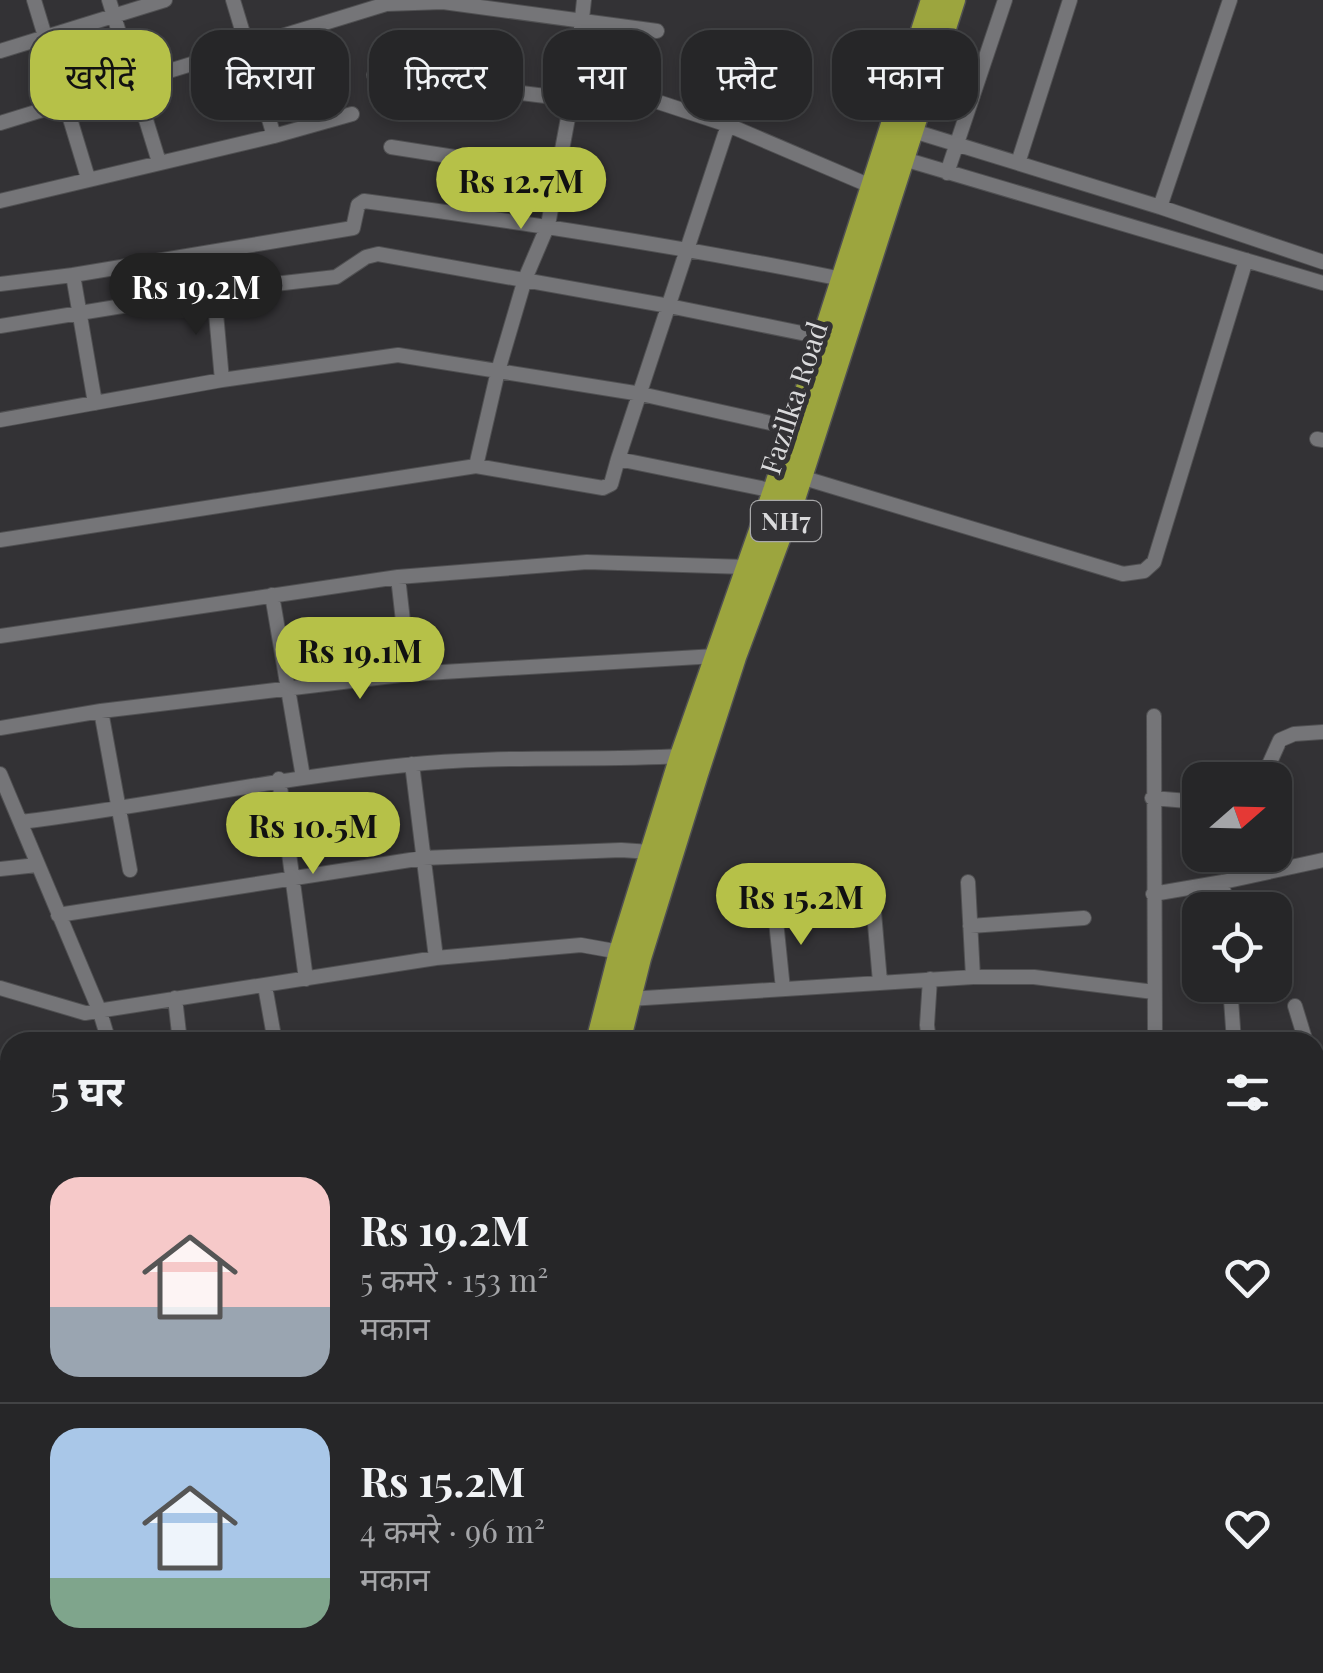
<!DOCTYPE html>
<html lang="hi">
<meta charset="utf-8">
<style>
:root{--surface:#262628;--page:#323234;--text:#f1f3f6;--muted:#a4a5a8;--line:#424345;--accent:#b6c148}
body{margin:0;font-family:"Playfair Display","Noto Sans Devanagari",serif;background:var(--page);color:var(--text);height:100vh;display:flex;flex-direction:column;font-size:38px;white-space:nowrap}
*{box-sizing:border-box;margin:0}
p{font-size:32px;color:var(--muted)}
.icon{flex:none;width:55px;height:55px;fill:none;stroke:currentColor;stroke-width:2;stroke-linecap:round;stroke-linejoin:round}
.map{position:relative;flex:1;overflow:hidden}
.panel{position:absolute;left:0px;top:1032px;width:1325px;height:642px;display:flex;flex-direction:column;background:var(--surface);border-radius:30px 30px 0 0;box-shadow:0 5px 15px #0003,0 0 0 2px var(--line)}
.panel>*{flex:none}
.hud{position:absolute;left:30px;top:30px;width:1265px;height:90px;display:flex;gap:20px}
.needle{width:65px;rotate:70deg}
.fabs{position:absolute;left:1182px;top:762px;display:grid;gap:20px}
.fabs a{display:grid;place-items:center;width:110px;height:110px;border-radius:20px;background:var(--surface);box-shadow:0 5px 15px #0003,0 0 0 2px var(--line);font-size:50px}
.price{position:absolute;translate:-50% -85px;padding:0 22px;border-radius:35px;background:var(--accent);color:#111;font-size:32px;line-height:65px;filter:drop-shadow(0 2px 5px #0008)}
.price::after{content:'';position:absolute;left:50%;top:60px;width:30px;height:22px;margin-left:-15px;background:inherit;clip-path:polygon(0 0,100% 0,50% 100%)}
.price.active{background:#222;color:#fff}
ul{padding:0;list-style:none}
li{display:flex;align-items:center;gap:30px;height:250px;padding:0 50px}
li+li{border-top:2px solid var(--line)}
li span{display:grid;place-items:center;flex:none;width:280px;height:200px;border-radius:30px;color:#555}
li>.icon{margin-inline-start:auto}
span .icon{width:120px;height:120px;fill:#fffc;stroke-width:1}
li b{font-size:42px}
h2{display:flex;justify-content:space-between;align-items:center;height:120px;padding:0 50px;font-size:42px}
.chip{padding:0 35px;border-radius:30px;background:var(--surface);box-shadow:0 5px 15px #0003,0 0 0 2px var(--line);font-size:35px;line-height:90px}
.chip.active{background:var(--accent);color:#111}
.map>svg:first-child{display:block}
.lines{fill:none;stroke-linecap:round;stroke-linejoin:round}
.service-casing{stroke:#505052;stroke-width:9}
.minor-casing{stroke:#505052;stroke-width:16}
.secondary-casing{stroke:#505052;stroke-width:22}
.trunk-casing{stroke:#505052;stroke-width:25}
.service{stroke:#757578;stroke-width:6}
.minor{stroke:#757578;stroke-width:14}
.secondary{stroke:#848762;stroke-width:20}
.trunk{stroke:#9ca53e;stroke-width:22}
.labels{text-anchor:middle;stroke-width:10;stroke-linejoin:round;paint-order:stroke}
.shield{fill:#333235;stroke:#a8a8aa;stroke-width:2.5}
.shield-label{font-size:25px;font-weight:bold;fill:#dadadc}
.street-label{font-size:28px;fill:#dadadc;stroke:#333235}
</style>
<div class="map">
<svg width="1323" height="1673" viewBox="0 0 1323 1673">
<rect width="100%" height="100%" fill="#333235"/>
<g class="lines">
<defs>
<path id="service" d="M682,1667L688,1673"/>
<path id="minor" d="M34,0L88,178
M109,0L159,162
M233,0L274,136
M0,51L165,0
M374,75L570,99
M576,75L728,125L873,187
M0,123L386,4L443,2L657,31
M907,129L1160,207L1323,262
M391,147L557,173
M897,157L1323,283
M1018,163L1070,0
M947,173L1005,0
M0,201L274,136L352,114
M1160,207L1230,0
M73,275L95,403
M0,284L73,275L353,228L358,205L364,201C525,222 683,247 842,279
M214,291L222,380
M0,326L214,291L336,277L366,257L378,254L669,306L821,337
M0,420L222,380L398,355L641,394L793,428
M1317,439L1323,440
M618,459L728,125
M476,466L498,371L525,279L548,225L576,75L584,0
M794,475L1123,574L1144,571L1154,562L1246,260
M0,540L476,466L603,488L611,484L618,459L780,492
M398,577L409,674
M272,595L303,777
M0,636L398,577L587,562L746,567
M101,711L130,870
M1154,716L1155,1042
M0,728L101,711L409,674L716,656
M412,764L436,958
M0,774L100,1012L109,1042
M279,779L306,979
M1262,780L1280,740L1294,734L1323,732
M1152,798L1200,802
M21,822C150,806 277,778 406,765C497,755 590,761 681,756
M0,869L37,865
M968,882L973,977
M872,889L880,982
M1153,894L1223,882
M1225,910L1223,882L1323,860
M775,911L783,989
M58,915L423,858L621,850L651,852
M970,926L1084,918
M1230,985L1234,1042
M265,986L275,1042
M0,988L85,1013L436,958L581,945L620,952
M175,998L180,1042
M629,999L973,977H1034L1154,992
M1295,1006L1306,1042
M852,1042L887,1038
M929,1042L927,1025L930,979
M0,1064L10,1065
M1315,1079L1323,1074
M1315,1097H1323
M0,1155L10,1156
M1315,1219L1323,1218
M0,1242H10
M1315,1368L1323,1378
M0,1373L6,1447
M0,1526L10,1570
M1315,1570L1323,1571
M187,1665V1673
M380,1665V1673
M466,1665V1673
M1148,1665L1169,1673
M274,1673L275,1665
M1064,1673L1066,1665
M1121,1673L1123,1665"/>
<path id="secondary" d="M0,1616L10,1610"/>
<path id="trunk" d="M597,1042L620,952L681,756L774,491L932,0
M619,1042L640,958L697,774L735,657L795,496L954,0
M796,1665V1673
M815,1665L822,1673
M842,1665L850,1673"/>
</defs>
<use href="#service" class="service-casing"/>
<use href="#minor" class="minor-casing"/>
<use href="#secondary" class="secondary-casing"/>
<use href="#trunk" class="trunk-casing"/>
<use href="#service" class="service"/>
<use href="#minor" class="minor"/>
<use href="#secondary" class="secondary"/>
<use href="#trunk" class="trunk"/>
</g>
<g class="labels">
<rect class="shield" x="751" y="501" width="70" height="40" rx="8"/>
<g class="shield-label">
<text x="786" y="530">NH7</text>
</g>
<g class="street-label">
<text transform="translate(794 398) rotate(-72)" y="10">Fazilka Road</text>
</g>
</g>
</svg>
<div class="fabs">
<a><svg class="needle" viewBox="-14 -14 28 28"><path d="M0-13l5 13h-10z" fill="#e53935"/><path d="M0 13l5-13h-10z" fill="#a4a5a8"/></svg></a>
<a><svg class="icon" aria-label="locate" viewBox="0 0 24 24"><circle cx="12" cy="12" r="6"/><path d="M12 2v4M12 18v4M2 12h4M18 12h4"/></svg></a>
</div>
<b class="price" style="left:521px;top:232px">Rs 12.7M</b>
<b class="price active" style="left:196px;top:338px">Rs 19.2M</b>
<b class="price" style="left:360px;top:702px">Rs 19.1M</b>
<b class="price" style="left:313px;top:877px">Rs 10.5M</b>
<b class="price" style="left:801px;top:948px">Rs 15.2M</b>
<div class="hud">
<a class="chip active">खरीदें</a>
<a class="chip">किराया</a>
<a class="chip">फ़िल्टर</a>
<a class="chip">नया</a>
<a class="chip">फ़्लैट</a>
<a class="chip">मकान</a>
</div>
<section class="panel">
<h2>5 घर<svg class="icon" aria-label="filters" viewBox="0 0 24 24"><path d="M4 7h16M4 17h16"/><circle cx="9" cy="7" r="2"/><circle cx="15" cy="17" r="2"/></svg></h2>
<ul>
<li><span style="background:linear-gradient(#f6c9c9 65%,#9aa5b1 0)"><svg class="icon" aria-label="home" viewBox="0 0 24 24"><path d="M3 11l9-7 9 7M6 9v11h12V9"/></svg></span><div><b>Rs 19.2M</b><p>5 कमरे · 153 m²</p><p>मकान</p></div><svg class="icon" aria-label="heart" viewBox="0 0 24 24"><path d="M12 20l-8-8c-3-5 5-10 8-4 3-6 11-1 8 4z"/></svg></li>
<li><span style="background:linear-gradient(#a9c7e8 75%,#7fa58c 0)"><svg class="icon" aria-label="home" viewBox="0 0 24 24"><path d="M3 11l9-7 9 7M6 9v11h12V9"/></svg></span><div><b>Rs 15.2M</b><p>4 कमरे · 96 m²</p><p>मकान</p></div><svg class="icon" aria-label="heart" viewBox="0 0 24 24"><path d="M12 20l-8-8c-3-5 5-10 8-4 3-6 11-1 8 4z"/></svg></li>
</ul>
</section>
</div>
